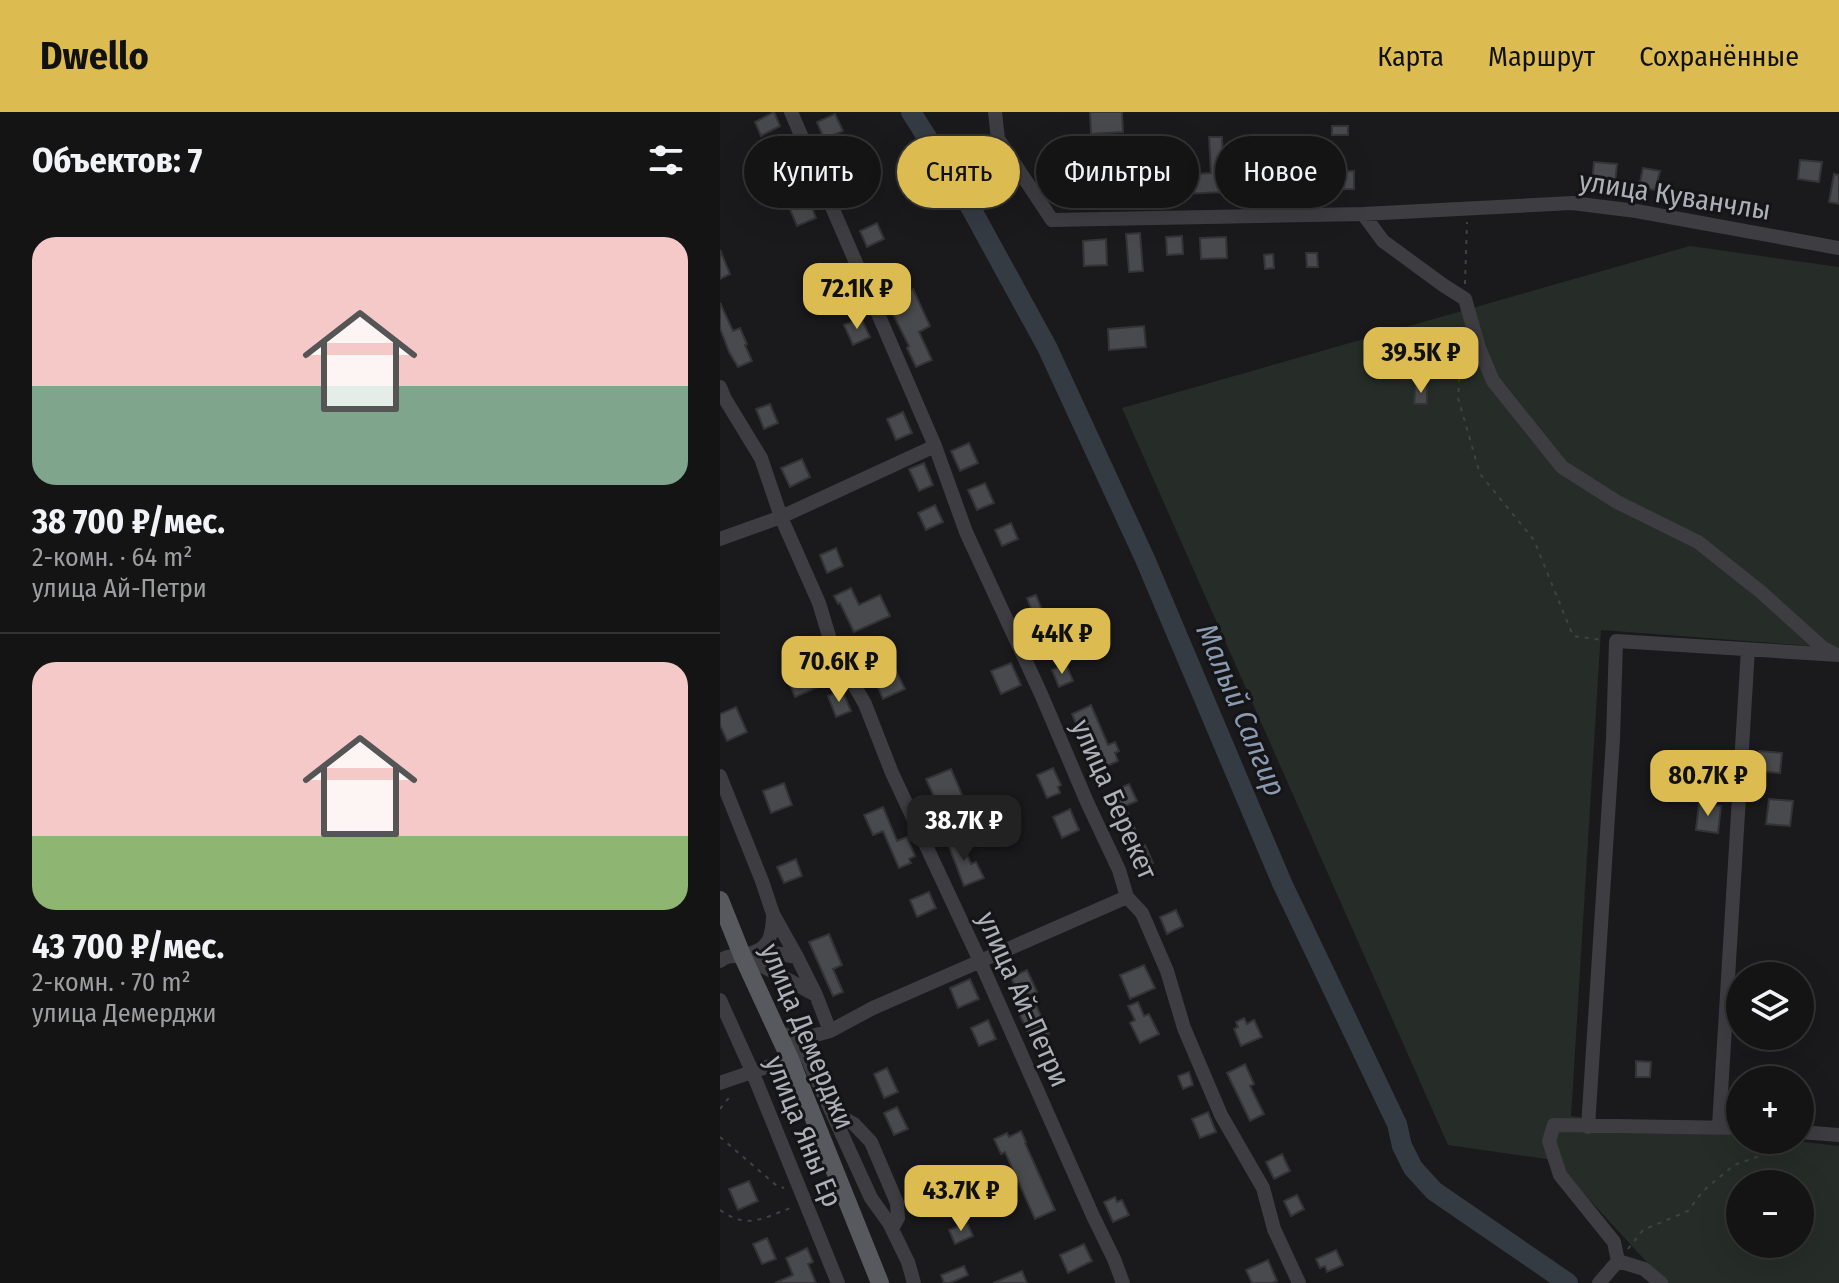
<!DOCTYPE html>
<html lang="ru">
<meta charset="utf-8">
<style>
:root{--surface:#141415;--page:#1d1d1e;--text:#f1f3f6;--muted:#9d9ea0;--line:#333334;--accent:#dcbc51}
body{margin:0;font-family:"Fira Sans Condensed",sans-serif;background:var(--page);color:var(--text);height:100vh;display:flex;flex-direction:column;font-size:30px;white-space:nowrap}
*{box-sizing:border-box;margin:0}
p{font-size:26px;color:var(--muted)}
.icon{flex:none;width:44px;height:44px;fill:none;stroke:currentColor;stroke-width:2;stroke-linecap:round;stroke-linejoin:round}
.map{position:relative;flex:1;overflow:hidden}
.side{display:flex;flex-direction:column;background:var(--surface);width:720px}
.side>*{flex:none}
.banner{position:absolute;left:24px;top:24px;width:760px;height:72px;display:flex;gap:16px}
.fabs{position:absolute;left:1006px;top:850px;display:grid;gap:16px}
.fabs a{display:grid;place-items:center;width:88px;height:88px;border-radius:50%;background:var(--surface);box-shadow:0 8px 32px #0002,0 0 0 2px var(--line);font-size:40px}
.price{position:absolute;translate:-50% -68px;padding:0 18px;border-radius:16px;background:var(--accent);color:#111;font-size:26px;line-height:52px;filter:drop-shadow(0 2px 4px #0008)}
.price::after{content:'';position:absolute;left:50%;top:48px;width:24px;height:18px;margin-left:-12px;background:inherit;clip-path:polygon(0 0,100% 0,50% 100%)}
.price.selected{background:#222;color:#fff}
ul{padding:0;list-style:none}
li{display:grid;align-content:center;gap:16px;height:424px;padding:0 32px}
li+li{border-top:2px solid var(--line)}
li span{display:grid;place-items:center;height:248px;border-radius:24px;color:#555}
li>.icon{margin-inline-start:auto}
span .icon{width:144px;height:144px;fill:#fffc;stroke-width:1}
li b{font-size:34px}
h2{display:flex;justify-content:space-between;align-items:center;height:96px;padding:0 32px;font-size:34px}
.tag{padding:0 28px;border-radius:36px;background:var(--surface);box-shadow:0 8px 32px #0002,0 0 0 2px var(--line);font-size:28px;line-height:72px}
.tag.selected{background:var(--accent);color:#111}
header{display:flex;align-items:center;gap:48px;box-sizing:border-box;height:112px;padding:0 40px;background:var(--accent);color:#111}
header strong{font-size:38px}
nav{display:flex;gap:44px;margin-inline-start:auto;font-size:28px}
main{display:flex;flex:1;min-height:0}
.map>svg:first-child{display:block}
.green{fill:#262d28;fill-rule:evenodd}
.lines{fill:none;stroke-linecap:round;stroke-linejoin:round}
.river{stroke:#353b43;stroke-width:20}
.building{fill:#494a4d;stroke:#343437;stroke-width:2}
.path{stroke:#414247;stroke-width:2;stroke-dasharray:4 6;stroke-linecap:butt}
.minor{stroke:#3d3d42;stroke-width:14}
.major{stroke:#58585f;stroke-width:18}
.labels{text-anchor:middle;stroke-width:6;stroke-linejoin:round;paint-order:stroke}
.street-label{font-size:28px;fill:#aeb0b9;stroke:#151517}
.water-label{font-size:30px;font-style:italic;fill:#8a9ab0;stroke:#151517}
</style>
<header>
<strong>Dwello</strong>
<nav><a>Карта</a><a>Маршрут</a><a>Сохранённые</a></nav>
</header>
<main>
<section class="side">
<h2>Объектов: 7<svg class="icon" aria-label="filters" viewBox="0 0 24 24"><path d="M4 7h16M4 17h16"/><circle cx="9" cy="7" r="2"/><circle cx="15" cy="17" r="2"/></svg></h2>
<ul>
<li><span style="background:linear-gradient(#f6c9c9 60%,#7fa58c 0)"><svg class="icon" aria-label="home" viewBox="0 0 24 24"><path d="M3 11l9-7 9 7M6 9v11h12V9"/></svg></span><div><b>38 700 ₽/мес.</b><p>2-комн. · 64 m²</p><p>улица Ай-Петри</p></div></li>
<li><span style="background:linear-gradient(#f6c9c9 70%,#8fb573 0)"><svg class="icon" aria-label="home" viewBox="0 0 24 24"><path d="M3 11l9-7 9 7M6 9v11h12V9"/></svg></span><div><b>43 700 ₽/мес.</b><p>2-комн. · 70 m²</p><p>улица Демерджи</p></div></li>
</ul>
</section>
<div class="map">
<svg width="1119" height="1171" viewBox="0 0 1119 1171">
<rect width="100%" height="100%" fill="#1a1a1c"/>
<path class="green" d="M970,134L1119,155V536L881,518L851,1004L1020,1023V1028H1066L1119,1034V1171H946L833,1048L728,1033L402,296ZM1020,1072H1080V1132H1020Z"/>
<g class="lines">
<path class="river" d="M191,0L247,89L327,235L425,447L562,771L677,1012L682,1034L693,1056L714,1079L848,1171"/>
</g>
<path class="building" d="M54,0L60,14L41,24L35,10Z
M370,0H402L403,20L371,22Z
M115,2L123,19L104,27L97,10Z
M612,14H628V23H612Z
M489,25H502L504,80L442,83L441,64L491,61Z
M132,35L142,60L118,70L107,45Z
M547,46L548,75L528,77L526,47Z
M1080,48L1102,50L1099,70L1078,67Z
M874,50L897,52L895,73L872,71Z
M923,56L940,59L935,78L919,75Z
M634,59V77L605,78L604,60Z
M417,62V85H397V63Z
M1114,62L1119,63V92L1109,90Z
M87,82L96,106L77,114L67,90Z
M157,111L164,127L147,135L140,119Z
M420,121L423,159L409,160L406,122Z
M462,124L463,142L447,143L446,125Z
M506,125L507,146L481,147L480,126Z
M386,127L387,153L364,154L363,129Z
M0,138L10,162L0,167Z
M586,141H597L598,155H587Z
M553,142L554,156L545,157L544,143Z
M193,177L210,214L199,220L212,248L196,255L187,236L189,234L171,198L169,199L164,191Z
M0,191L13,219L20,216L27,232L25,233L32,249L18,255L9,240L0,216Z
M141,206L150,225L133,233L124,213Z
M424,214L426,235L389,238L388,217Z
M695,274H707V292H694Z
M50,292L58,311L44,317L36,297Z
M183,300L192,321L176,328L167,307Z
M249,331L258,351L240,359L231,339Z
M82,347L90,365L70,375L61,356Z
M204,351L213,373L199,379L189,357Z
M265,371L274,391L257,398L248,378Z
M215,393L223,410L206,418L198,401Z
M291,411L298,427L282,434L275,418Z
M116,436L123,454L107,461L100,443Z
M131,476L139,493L160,483L170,504L134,520L120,491L118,492L114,484Z
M316,483L322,498L313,502L307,486Z
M159,530L174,560L176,559L185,577L163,587L142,539Z
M291,551L301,573L281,582L271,559Z
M346,552L353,569L339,575L332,558Z
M88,556L96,576L75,585L67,565Z
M122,578L131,599L116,605L108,584Z
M371,593L388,633L395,630L399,639L395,641L398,649L376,659L352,602Z
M16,595L27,620L7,629L0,613V602Z
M1039,639L1062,641L1060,661L1037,659Z
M333,656L341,673L338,675L340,681L327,686L317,663Z
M231,657L243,685L219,696L206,667Z
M64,671L72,693L51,701L43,679Z
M409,672L417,689L405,694L418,724L406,728L385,683Z
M1049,687L1073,689L1070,714L1046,712Z
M979,691L1001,694L998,721L976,718Z
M163,695L177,729L187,725L195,744L189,747L191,751L179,756L163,719L153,723L144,703Z
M350,697L359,718L342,726L333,705Z
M239,724L251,752L256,750L264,766L244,774L227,729Z
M425,733L433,751L424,755L417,737Z
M76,747L82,764L64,771L57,755Z
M209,780L216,796L197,805L190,788Z
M456,798L463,814L447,822L440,805Z
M109,822L122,853L113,857L123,880L113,884L89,830Z
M424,853L435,876L410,887L400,863Z
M307,858L317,880L311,882L329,922L312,930L300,903L306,900L291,865Z
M250,867L259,887L238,896L230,876Z
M418,890L424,904L429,902L439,922L420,931L410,911L415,908L408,894Z
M524,906L527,912L534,908L542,925L521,934L514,917L518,915L516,910Z
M268,908L276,927L259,934L251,916Z
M916,949L931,950L930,965H916Z
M525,952L534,972L530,974L544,1002L530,1009L507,961Z
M167,956L178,980L164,986L154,962Z
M469,960L473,973L463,977L458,964Z
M177,995L188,1017L174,1023L164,1001Z
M488,1000L496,1020L480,1026L472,1007Z
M301,1019L306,1030L305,1031L335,1098L315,1107L285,1040L281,1042L274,1027L287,1021L289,1025Z
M562,1042L570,1059L554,1067L546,1050Z
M29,1069L38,1089L18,1098L9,1077Z
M215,1073L226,1098L213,1104L202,1078Z
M577,1083L584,1097L571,1104L564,1089Z
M395,1085L397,1090L402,1088L409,1103L393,1110L384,1090Z
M247,1111L253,1124L235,1132L229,1118Z
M47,1126L56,1147L42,1152L33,1132Z
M364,1132L372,1149L348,1161L340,1143Z
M87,1136L93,1150L88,1152L96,1171H55L73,1163L66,1146Z
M616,1138L623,1153L607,1160L605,1154L600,1156L596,1147Z
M548,1148L557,1169L552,1171H532L526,1158Z
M244,1154L248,1163L230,1171H224L221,1163Z
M302,1159L307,1171H273Z"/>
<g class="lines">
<path class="path" d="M745,172L747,110
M742,226L738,286L760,362L814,428L853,524L883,528
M0,997L12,982
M0,1025L57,1074L64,1076
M0,1098C28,1118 43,1106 73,1095
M908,1137L923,1118L968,1099L983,1079L1014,1053L1074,1032"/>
<path class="minor" d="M71,0L215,334L246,420L321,582L367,690L399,758L407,785L422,801L447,859L464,916L501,1003L543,1076L554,1117L579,1171
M275,0L278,27L332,108L643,102L852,91L916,99L1119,136
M643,102L663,129L723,173L745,187L759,236L773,269L842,355L897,390L978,430L1041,480L1103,536L1113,541
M0,275L5,287L41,346L61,405L99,491L112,534L145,592L172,661L260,849L373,1104L394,1147L403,1171
M0,427L61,405L215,334
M0,664L42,769L53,802L77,845L96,883L110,919
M39,838L77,845
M22,843L96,883
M0,849C9,842 15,845 25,843C48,838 52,827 53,805
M0,888L32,959L118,1171
M56,919L73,926L82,927L110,919L153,896L407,785
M73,926L88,948L151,1086L169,1111L188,1150L194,1171
M0,971L70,947
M111,999L134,1012L151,1030L177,1091L178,1106L172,1117
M999,1014L1028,537
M868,1015L893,627L896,529L1119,543
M1080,1020L1119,1023
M898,1149L894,1130L840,1063L829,1029L834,1013L1020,1016
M898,1149L924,1157L941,1171
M879,1171L898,1149"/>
<path class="major" d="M0,788L22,843L70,947L160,1171"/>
</g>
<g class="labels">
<g class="street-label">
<text transform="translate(955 83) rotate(9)" y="10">улица Куванчлы</text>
<text transform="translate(395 687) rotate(66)" y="10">улица Берекет</text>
<text transform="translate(304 887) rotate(66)" y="10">улица Ай-Петри</text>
<text transform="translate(88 924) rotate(67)" y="10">улица Демерджи</text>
<text transform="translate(84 1019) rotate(68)" y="10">улица Яны Ер</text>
</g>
<g class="water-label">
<text transform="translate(521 598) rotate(67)" y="10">Малый Салгир</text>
</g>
</g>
</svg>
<div class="fabs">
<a><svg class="icon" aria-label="layers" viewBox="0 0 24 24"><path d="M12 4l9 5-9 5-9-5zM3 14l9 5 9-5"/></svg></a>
<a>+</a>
<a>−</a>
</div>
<b class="price" style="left:137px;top:219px">72.1K ₽</b>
<b class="price" style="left:701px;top:283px">39.5K ₽</b>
<b class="price" style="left:342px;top:564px">44K ₽</b>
<b class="price" style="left:119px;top:592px">70.6K ₽</b>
<b class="price" style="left:988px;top:706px">80.7K ₽</b>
<b class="price selected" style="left:244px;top:751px">38.7K ₽</b>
<b class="price" style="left:241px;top:1121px">43.7K ₽</b>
<div class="banner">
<a class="tag">Купить</a>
<a class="tag selected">Снять</a>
<a class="tag">Фильтры</a>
<a class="tag">Новое</a>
</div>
</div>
</main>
